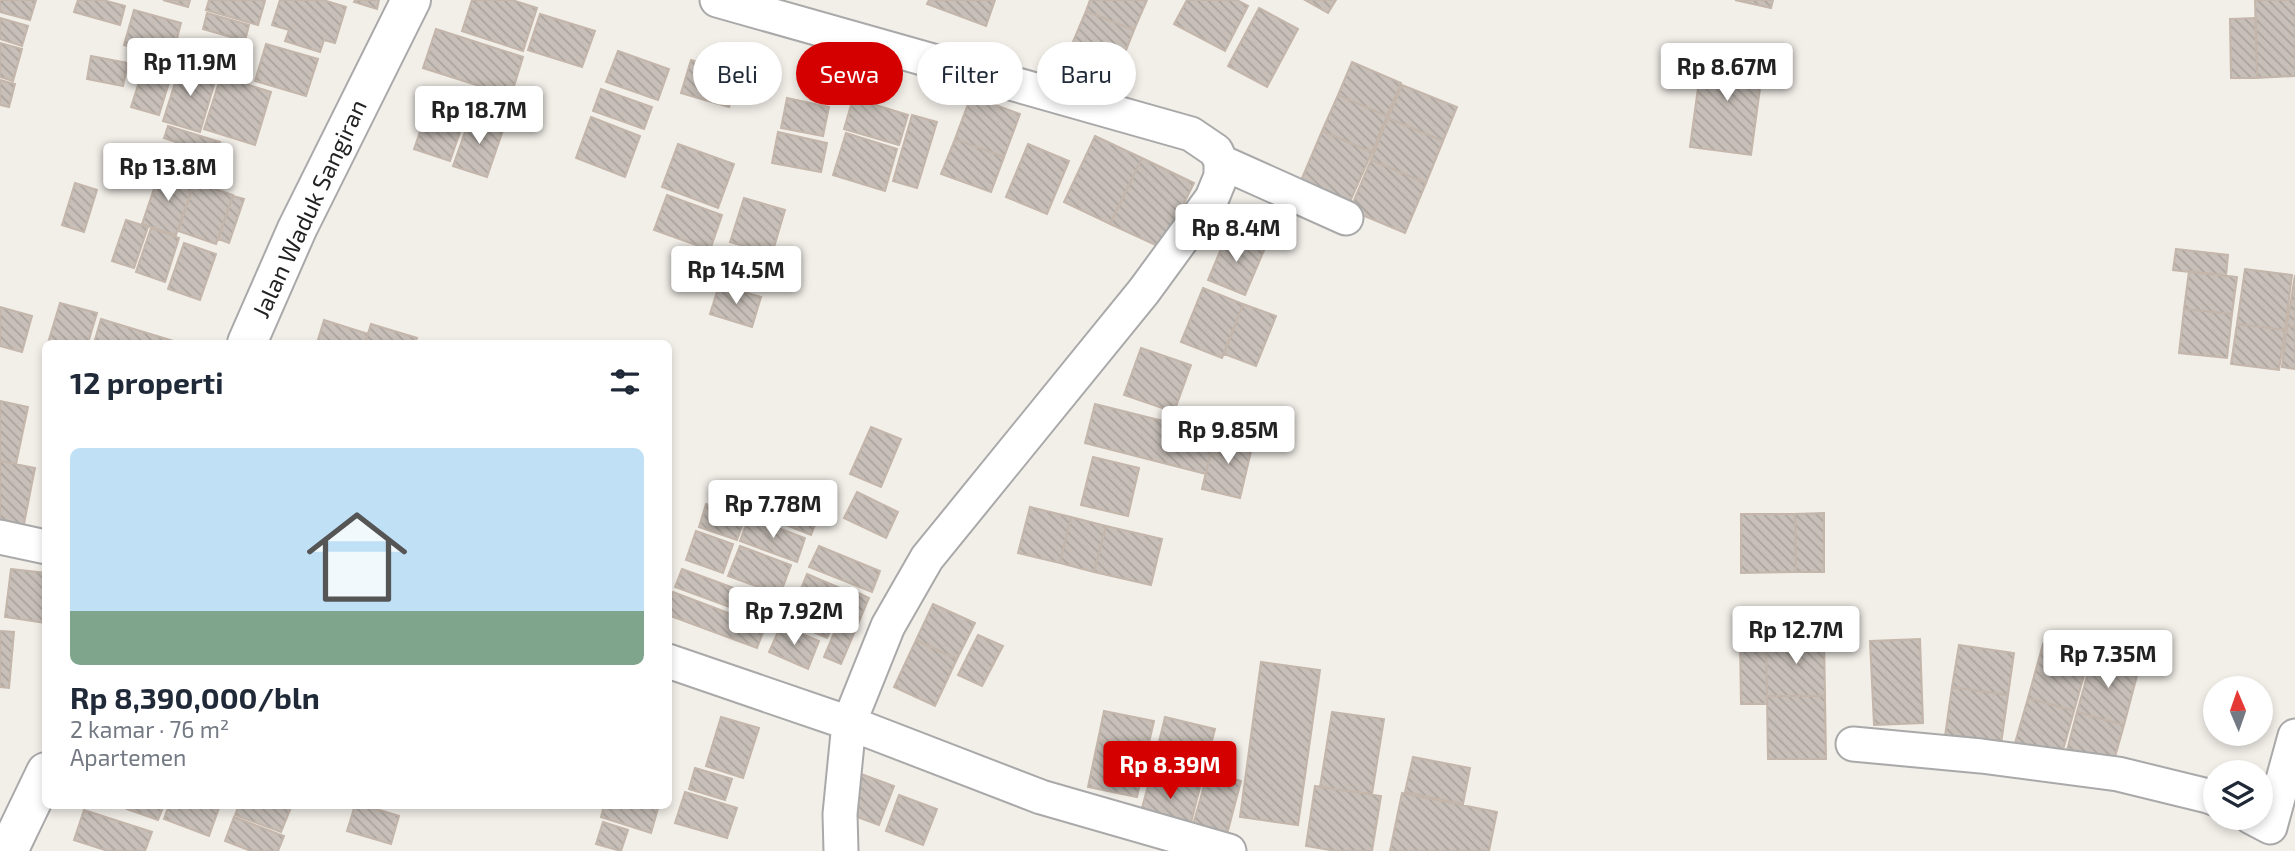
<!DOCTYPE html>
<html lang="id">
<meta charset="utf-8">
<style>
:root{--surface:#fff;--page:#f6f6f7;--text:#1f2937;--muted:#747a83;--accent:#d40000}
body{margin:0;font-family:"Exo 2",sans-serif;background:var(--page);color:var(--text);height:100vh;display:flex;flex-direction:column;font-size:26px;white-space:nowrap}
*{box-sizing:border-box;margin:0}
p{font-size:23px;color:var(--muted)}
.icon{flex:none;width:38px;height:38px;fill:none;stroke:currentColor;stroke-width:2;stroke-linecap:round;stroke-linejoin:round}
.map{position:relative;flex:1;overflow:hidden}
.sheet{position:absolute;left:42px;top:340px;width:630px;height:469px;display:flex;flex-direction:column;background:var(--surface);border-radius:10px;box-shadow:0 4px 10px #0003}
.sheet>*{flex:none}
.top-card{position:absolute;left:693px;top:42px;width:665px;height:63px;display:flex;gap:14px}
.needle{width:46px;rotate:358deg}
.controls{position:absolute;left:2203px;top:676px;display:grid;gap:14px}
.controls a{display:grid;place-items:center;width:70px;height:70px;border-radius:50%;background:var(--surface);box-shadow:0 4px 10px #0003;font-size:35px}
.price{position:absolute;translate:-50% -60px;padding:0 16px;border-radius:7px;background:#fff;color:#222;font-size:23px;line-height:46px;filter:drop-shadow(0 2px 4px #0008)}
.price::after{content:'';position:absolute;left:50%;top:42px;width:21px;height:16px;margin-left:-10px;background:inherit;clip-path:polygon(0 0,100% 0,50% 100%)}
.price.selected{background:var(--accent);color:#fff}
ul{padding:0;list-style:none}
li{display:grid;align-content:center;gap:14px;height:371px;padding:0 28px}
li span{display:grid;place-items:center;height:217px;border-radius:10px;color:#555}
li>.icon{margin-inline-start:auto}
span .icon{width:126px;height:126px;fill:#fffc;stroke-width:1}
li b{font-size:30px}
h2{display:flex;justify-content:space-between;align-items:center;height:84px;padding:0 28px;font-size:30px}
.pill{padding:0 24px;border-radius:32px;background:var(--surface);box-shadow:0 4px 10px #0003;font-size:24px;line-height:63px}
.pill.selected{background:var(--accent);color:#fff}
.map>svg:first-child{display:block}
.building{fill:url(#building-back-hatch);stroke:#c4b6ab;stroke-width:2}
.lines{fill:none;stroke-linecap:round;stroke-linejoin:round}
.minor-casing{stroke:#a9a9a9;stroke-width:37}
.tertiary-casing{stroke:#a9a9a9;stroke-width:42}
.minor{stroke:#fff;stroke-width:33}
.tertiary{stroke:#fff;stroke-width:38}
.labels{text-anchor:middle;stroke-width:5;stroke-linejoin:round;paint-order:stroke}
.street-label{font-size:24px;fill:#222;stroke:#fff}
</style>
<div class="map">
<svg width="2295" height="851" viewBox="0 0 2295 851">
<defs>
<pattern id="building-back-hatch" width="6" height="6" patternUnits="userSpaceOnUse" patternTransform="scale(1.75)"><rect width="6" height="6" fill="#c7bfb8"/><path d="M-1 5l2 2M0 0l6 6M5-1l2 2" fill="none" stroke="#aba49e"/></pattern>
</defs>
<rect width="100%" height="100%" fill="#f2efe9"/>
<path class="building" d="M0,0H36L30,20L0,12Z
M78,0H103L125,6L120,25L74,12Z
M163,0H190L188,7Z
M209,0H263L265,1L258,25L206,10Z
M280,0H323L346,7L335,43L324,40L320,52L285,41L289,30L272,25Z
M355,0H379L377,9L354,2Z
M472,0H512L537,8L523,51L462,31Z
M929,0H995L986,26L927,4Z
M1090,0H1147L1134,30L1086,11Z
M1187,0H1237L1248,6L1225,51L1174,24Z
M1305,0H1336L1328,13Z
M1735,0H1773L1771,8Z
M2255,0H2295V76L2257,78Z
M1259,8L1298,29L1267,87L1228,66Z
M134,10L181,23L172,58L124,45Z
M1086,11L1134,30L1113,83L1064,63Z
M207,13L249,25L245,41L203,29Z
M540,14L595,31L582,67L528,50Z
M0,18L28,26L22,46L0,39Z
M2256,18L2257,78H2231L2230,19Z
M436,29L523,57L511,96L423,68Z
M0,43L22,49L13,81L0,77Z
M266,44L318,59L306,96L255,81Z
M618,51L669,69L658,100L606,82Z
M1703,51L1764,59L1751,155L1690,147Z
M148,54L175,63L159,115L131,107Z
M91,56L128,63L123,86L87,79Z
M691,60L740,74L729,107L681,93Z
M1352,62L1401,83L1387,116L1338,95Z
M181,64L217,75L200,132L163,121Z
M221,76L271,92L255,145L204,129Z
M0,80L15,84L9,107L0,105Z
M1402,85L1457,107L1443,141L1388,118Z
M601,89L652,107L644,129L593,111Z
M1338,95L1387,116L1372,152L1322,131Z
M482,96L539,115L533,131L476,112Z
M971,96L1020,114L1004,157L955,139Z
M787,98L829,107L823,136L781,128Z
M853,98L908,115L899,145L844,129Z
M430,103L466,115L450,161L414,149Z
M471,115L504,127L487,177L453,166Z
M912,115L937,122L917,188L893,181Z
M591,117L640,136L625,177L576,158Z
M1388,118L1443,141L1426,183L1371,160Z
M168,126L220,142L216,155L164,138Z
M1322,131L1372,152L1349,204L1300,183Z
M778,132L827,143L821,172L772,163Z
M846,133L897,149L885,191L833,175Z
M1095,136L1142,158L1110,224L1064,202Z
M955,139L1004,157L991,192L941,174Z
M678,144L734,164L718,208L662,187Z
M1028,144L1069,161L1047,214L1006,197Z
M1142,158L1194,183L1162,248L1110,224Z
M1371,160L1426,183L1405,233L1350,210Z
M160,171L194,182L176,235L142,224Z
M195,182L233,195L216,244L178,231Z
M75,183L97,190L84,232L62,225Z
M667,195L722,215L710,250L654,230Z
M233,196L244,199L229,243L218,239Z
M744,198L785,210L772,254L730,242Z
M126,220L148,227L134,268L112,261Z
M151,228L179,238L165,282L136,272Z
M1228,232L1265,248L1245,295L1208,280Z
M184,243L216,254L200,300L168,289Z
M728,247L770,259L761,290L718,277Z
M2176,249L2228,255L2226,276L2173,270Z
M2245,269L2292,275L2285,330L2237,324Z
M2189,271L2237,277L2232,314L2184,309Z
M2295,275V327L2287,326Z
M719,285L761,297L752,327L710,314Z
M1203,288L1243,304L1222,358L1181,342Z
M60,303L97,313L88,343H48Z
M1243,304L1276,316L1256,366L1224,354Z
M0,307L32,316L22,352L0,346Z
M2184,309L2232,314L2227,358L2179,353Z
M101,319L180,343H94Z
M324,320L368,334L365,343H317Z
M371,324L417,338L415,343H365Z
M2237,324L2285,330L2279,370L2231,364Z
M2287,326L2295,327V369L2282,367Z
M1141,348L1191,365L1174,412L1124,395Z
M0,401L28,407L16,464L0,461Z
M1095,404L1215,434L1206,474L1085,443Z
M871,427L901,439L881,487L850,474Z
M1215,434L1253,443L1240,498L1202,489Z
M1093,457L1139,468L1128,516L1081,505Z
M0,461L35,468L22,534L0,530Z
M857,492L898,512L886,538L844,518Z
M706,504L745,517L737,540L699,527Z
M777,506L816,522L811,535L771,519Z
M1030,507L1071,517L1060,563L1018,553Z
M1824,513V572H1796L1795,514Z
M1741,514H1795L1796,572L1741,573Z
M749,517L805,538L797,562L740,541Z
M1071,517L1106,526L1094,572L1060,563Z
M1106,526L1162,539L1151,585L1094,572Z
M696,531L733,544L723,573L686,560Z
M740,546L791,565L780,595L728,576Z
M819,546L880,571L872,592L809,567Z
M11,569L46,573V623L5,617Z
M682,569L772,602L765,620L675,587Z
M807,574L847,591L827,638L788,621Z
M852,590L869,598L841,664L824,657Z
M673,592L765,627L757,648L668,615V604Z
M933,604L975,623L957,659L916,640Z
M781,625L819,641L808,669L769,652Z
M0,631L14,632L9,688L0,687Z
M978,635L1003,646L982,686L958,675Z
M1740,637H1766L1767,704H1741Z
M1766,637H1824L1825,696H1767Z
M1920,639L1923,723L1874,725L1870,641Z
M916,640L957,659L935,706L894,687Z
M2043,644L2089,657L2074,711L2028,698Z
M1959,645L2014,653L2008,695L1952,687Z
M2093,655L2139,668L2124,725L2077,712Z
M1261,662L1320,670L1298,825L1240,817Z
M1952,687L2008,695L2001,744L1945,736Z
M1767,696H1825L1826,759H1768Z
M2028,698L2074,711L2061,757L2015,743Z
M1104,711L1154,721L1147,751L1098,740Z
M1332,712L1384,719L1372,794L1320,787Z
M2077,712L2124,725L2111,771L2065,758Z
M721,717L759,728L743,778L706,766Z
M1165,717L1215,729L1201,783L1152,771Z
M1098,740L1147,751L1137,797L1088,787Z
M1413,757L1470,768L1463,804L1405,792Z
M695,768L732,779L725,800L689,789Z
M1152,771L1201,783L1189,831L1139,819Z
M1208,772L1241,781L1225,842L1191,832Z
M861,774L894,786L879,825L846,813Z
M1315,786L1381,796L1372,851H1336L1306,846Z
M685,792L737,808L727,838L675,823Z
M1402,793L1497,812L1489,851H1390Z
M899,795L937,809L923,845L886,831Z
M128,805H164L158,820L127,809Z
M169,805H220L209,836L164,819Z
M239,805H292L281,832L235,815Z
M355,805H363L399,816L391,844L347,831Z
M604,805H659L651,833L601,817Z
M84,810L152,832L145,851H108L74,840Z
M234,817L284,836L278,851H251L225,841Z
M603,822L628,830L621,851L596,844Z"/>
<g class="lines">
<defs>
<path id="minor" d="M717,0L1191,134L1216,151L1221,162V176L1212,198L1144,291L927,558L888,626L849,723L840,814L841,851
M1221,162L1346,218
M0,537L46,547
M668,661L849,723L1041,797L1229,851
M1853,744L1981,756L2118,774L2208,796L2216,799
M2251,817L2270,827L2295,736"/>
<path id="tertiary" d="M247,343L297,229L411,0
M8,851L46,772"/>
</defs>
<use href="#minor" class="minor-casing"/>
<use href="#tertiary" class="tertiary-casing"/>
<use href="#minor" class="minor"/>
<use href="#tertiary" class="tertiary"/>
</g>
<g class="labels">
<g class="street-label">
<text transform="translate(310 209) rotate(-65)" y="8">Jalan Waduk Sangiran</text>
</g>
</g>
</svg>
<div class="controls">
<a><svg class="needle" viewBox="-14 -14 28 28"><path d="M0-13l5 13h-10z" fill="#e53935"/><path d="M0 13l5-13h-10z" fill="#747a83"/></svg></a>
<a><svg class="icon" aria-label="layers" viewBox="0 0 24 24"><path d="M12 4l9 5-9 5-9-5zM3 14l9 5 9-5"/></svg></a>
</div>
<b class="price" style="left:190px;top:98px">Rp 11.9M</b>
<b class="price" style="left:1727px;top:103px">Rp 8.67M</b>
<b class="price" style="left:479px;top:146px">Rp 18.7M</b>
<b class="price" style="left:168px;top:203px">Rp 13.8M</b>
<b class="price" style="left:1236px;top:264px">Rp 8.4M</b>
<b class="price" style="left:736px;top:306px">Rp 14.5M</b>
<b class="price" style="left:1228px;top:466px">Rp 9.85M</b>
<b class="price" style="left:773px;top:540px">Rp 7.78M</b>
<b class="price" style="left:794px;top:647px">Rp 7.92M</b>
<b class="price" style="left:1796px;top:666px">Rp 12.7M</b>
<b class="price" style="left:2108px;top:690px">Rp 7.35M</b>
<b class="price selected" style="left:1170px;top:801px">Rp 8.39M</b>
<div class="top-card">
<a class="pill">Beli</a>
<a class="pill selected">Sewa</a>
<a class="pill">Filter</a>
<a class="pill">Baru</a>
</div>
<section class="sheet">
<h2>12 properti<svg class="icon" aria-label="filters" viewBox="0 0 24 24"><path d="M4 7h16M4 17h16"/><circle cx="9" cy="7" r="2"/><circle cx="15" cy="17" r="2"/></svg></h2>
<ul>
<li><span style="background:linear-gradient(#bfe0f5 75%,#7fa58c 0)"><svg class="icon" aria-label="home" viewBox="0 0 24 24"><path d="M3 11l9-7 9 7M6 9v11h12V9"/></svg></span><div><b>Rp 8,390,000/bln</b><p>2 kamar · 76 m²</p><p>Apartemen</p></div></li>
</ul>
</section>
</div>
